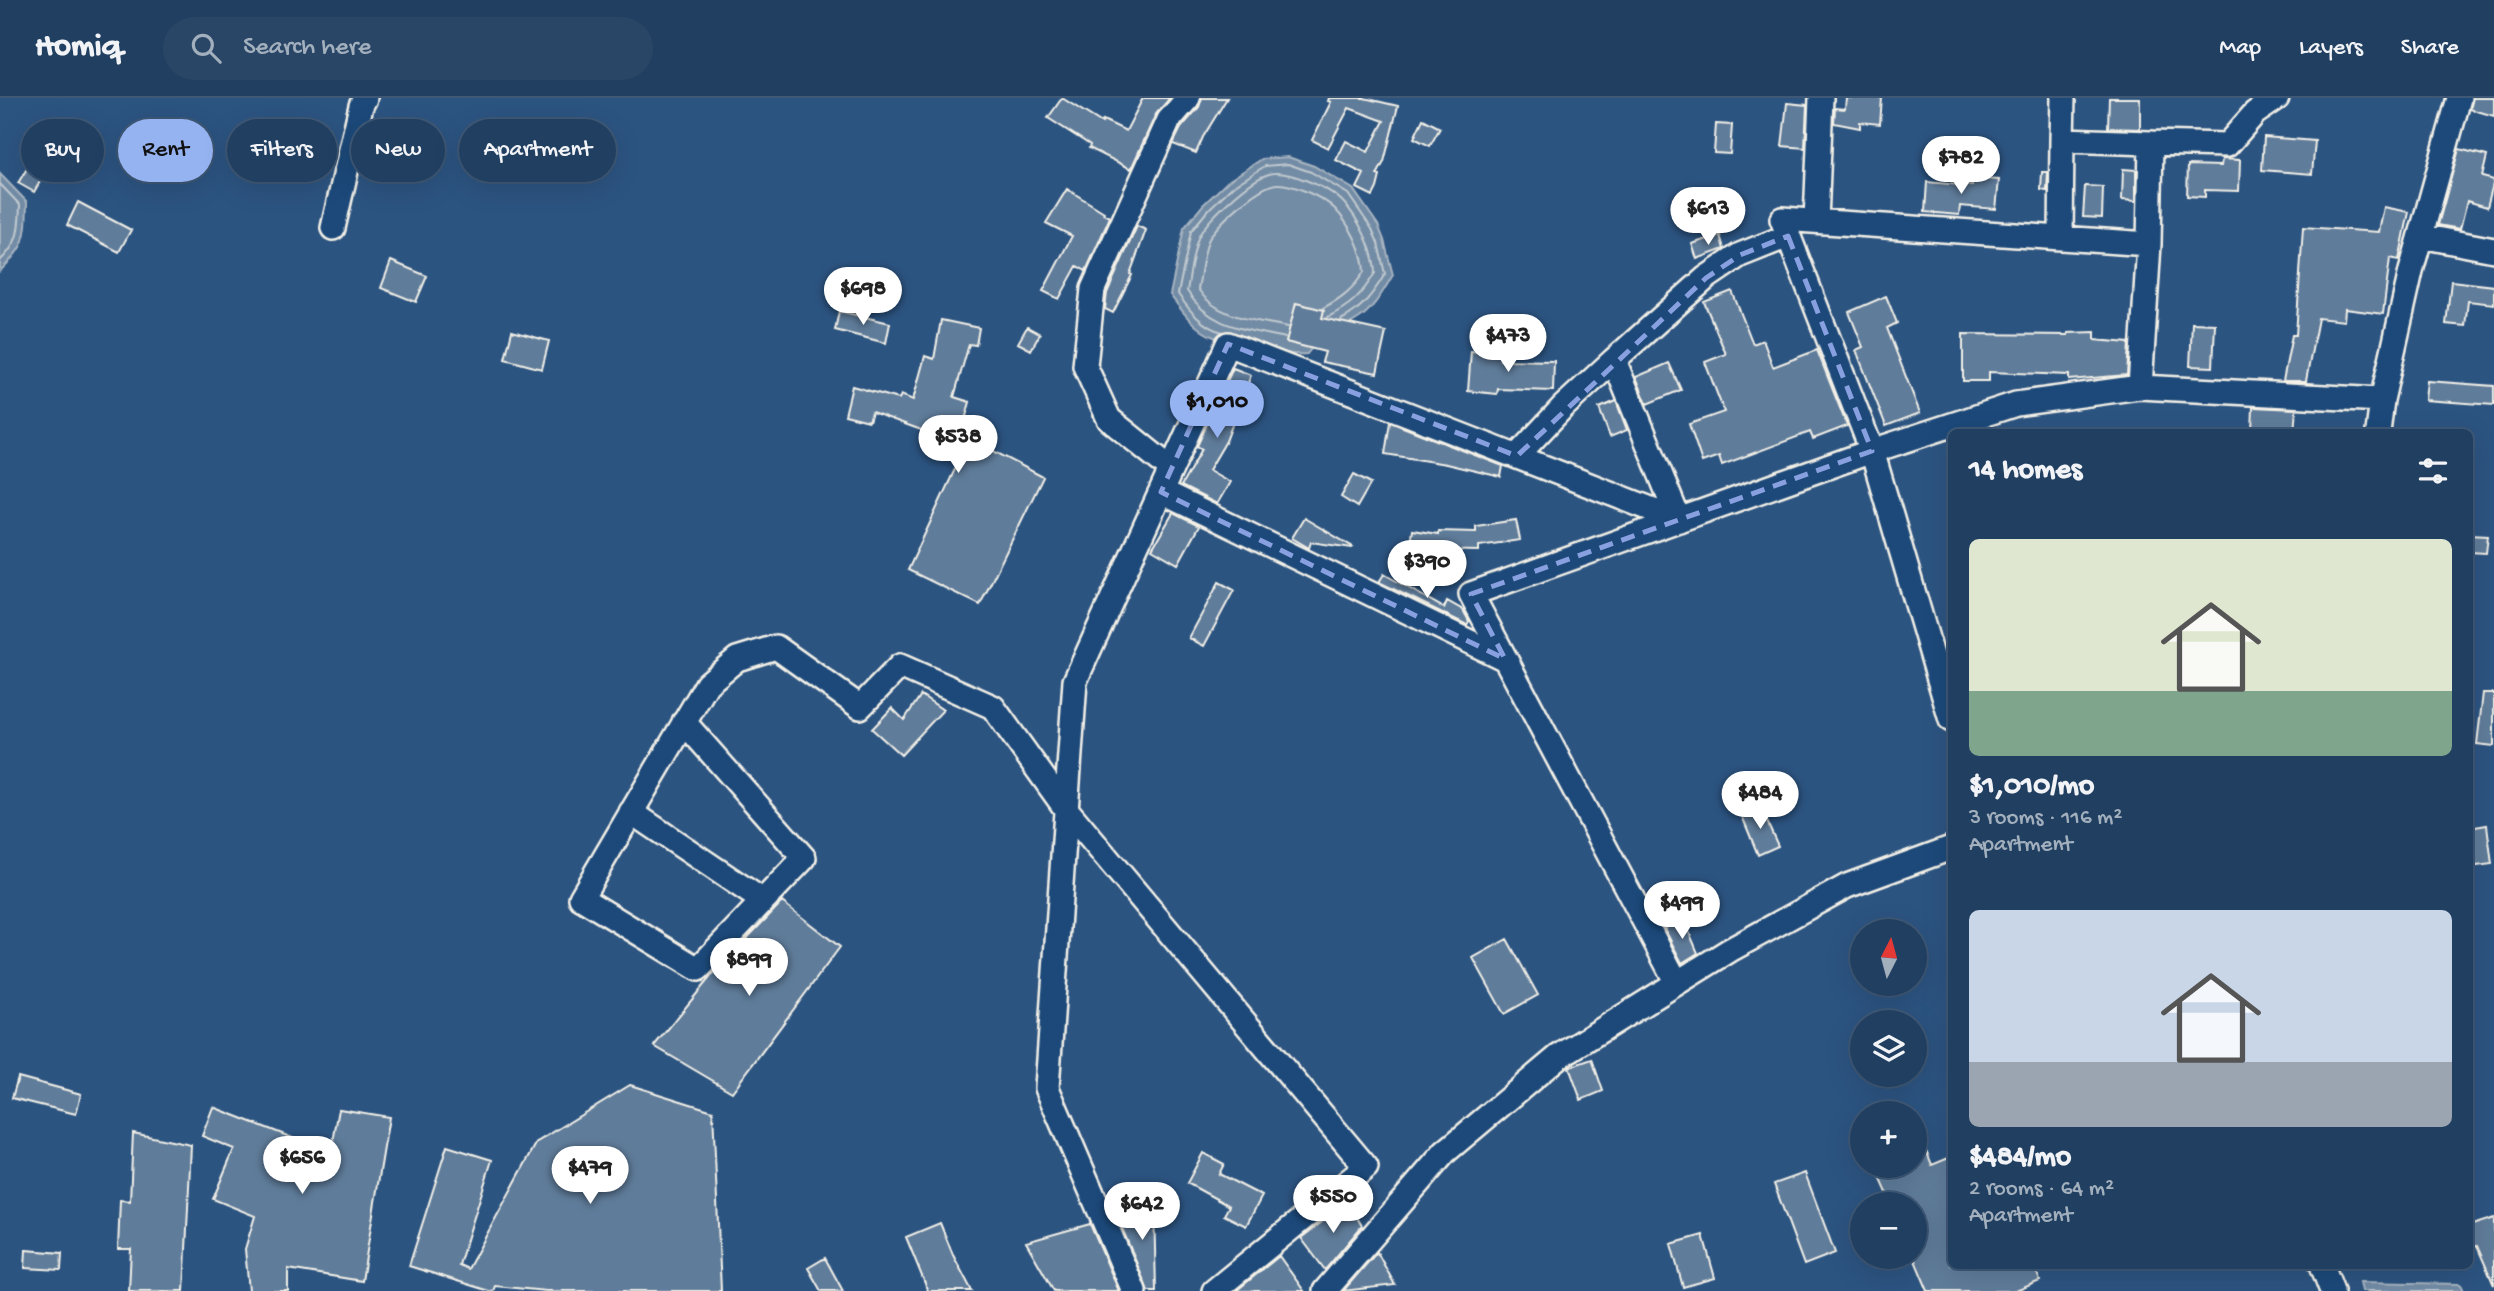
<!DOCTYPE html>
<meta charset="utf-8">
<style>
:root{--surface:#213f61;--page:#294667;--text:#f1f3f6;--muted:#a2afbd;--line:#3e5876;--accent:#95b2f1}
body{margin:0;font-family:"Gochi Hand",sans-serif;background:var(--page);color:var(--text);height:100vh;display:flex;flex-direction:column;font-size:26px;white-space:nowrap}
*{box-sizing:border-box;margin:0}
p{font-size:23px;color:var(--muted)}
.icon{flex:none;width:38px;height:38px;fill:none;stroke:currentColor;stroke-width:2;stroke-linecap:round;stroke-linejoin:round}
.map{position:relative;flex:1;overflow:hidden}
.drawer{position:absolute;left:1948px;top:331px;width:525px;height:840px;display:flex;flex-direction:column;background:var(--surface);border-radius:10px;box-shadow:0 7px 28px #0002,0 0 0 2px var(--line)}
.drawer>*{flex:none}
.guide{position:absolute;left:21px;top:21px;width:665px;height:63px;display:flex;gap:14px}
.needle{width:46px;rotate:6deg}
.controls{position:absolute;left:1850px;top:821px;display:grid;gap:14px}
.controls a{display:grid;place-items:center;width:77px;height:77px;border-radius:50%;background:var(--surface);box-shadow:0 7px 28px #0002,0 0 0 2px var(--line);font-size:35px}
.price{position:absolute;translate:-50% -60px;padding:0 16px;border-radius:24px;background:#fff;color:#222;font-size:23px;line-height:46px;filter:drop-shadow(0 2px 4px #0008)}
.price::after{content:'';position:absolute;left:50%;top:42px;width:21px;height:16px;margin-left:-10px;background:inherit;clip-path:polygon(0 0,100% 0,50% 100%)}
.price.active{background:var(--accent);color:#111}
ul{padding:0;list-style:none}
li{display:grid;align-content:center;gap:14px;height:371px;padding:0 21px}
li span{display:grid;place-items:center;height:217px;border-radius:10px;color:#555}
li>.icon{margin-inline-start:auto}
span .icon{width:126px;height:126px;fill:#fffc;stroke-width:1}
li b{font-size:30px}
h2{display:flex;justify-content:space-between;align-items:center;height:84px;padding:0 21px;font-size:30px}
.chip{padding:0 24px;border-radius:32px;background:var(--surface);box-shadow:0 7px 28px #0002,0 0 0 2px var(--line);font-size:24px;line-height:63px}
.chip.active{background:var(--accent);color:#111}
header{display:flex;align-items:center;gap:42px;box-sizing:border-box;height:98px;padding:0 35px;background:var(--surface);border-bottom:2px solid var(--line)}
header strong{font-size:33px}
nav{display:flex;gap:38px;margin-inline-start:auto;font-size:24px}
.search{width:490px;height:63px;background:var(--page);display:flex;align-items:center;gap:18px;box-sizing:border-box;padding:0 24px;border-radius:38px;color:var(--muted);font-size:26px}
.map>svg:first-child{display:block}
.water{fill:#738ca6;stroke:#a7b4c0;stroke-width:2}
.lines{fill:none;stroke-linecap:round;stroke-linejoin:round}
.shore{stroke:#c0c9ce;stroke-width:2}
.building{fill:#5e7b9a;stroke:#f4f1e8;stroke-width:2}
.minor-casing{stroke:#f4f1e8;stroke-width:28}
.minor{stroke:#1f4a7a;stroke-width:23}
.marked{fill:none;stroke:#88a0e0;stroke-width:5;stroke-dasharray:14 9;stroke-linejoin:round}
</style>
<header>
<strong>Homiq</strong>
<div class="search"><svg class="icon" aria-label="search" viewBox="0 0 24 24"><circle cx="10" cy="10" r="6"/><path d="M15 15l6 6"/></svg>Search here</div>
<nav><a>Map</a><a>Layers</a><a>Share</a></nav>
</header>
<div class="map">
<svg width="2494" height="1193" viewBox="0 0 2494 1193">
<rect width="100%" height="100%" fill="#2c5481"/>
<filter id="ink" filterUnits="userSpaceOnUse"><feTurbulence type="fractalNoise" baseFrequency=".0143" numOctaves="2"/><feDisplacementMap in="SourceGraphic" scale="14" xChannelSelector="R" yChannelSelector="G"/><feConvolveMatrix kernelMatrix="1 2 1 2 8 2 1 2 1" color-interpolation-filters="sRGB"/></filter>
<g filter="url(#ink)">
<path class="water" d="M1288,59L1314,68L1353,91L1378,127L1384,142L1393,177C1383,193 1374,211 1358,221C1340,233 1320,238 1307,256C1287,258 1233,247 1214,239C1195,232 1182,213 1170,197L1184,130L1203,107L1228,83L1262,61Z
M0,76L27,104C26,139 27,147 0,173Z
M2360,1184L2461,1186L2464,1193H2362Z"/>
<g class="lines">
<path class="shore" d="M0,86L20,107C19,132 19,145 0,163
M1288,229C1256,222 1217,221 1198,191C1201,176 1203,157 1208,143C1215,127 1255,92 1272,87C1287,82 1324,100 1335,111C1350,127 1363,152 1364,174C1353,191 1342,200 1323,210
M1223,234C1203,230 1189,212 1178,196L1191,133L1209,111L1232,89L1265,68L1288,66L1311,74L1348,96L1372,131L1378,145L1385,176C1373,196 1362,211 1341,222
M1285,240C1246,231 1210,230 1187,193C1190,178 1193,148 1200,136C1210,119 1250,81 1269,76C1287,71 1329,90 1342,103C1359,120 1374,152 1375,175C1361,198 1351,207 1328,219
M2369,1193H2456"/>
</g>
<path class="building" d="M1062,0L1102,25L1103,22L1126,33L1143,0H1170L1156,16L1131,71L1089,50L1090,47L1048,20Z
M1202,0H1227L1203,39L1196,55L1173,46L1181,30L1199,9Z
M1329,0H1364L1398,8L1384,64L1377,77L1380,78L1377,90L1373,98L1357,90L1364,76L1336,62L1346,43L1368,54L1384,23L1349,10L1328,50L1312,42L1331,4L1328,3Z
M1846,0H1882L1880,26L1860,24V30L1834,25L1835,10L1845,11Z
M2109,0H2140V31L2108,30Z
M2473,0H2494V18L2470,11Z
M1787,5L1807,7L1805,50L1782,48Z
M1423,21L1440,30L1430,48L1414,40Z
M1716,26L1732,27L1730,56L1714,55Z
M405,33L441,47L430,74L394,59Z
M2264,39L2315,43L2312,76L2262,72Z
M2459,51L2487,58L2482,79L2494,82L2487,109L2467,103L2460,131L2438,127Z
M33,61L48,70L34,94L18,85Z
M2222,61L2240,62L2239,93L2205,92V99L2187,98L2188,67L2221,68Z
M2123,71L2136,72V103L2122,102Z
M2042,74H2048L2047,93L2041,92Z
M1973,80L1999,82L1996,111L1960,108L1959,117L1925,114L1927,84L1972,88Z
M2085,88L2103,89L2102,120L2083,119Z
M1067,91L1104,114L1103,116L1110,119L1086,173L1077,168L1059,201L1043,193L1072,138L1046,125Z
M78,104L131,132L119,154L67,127Z
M2384,109L2409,114L2399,162L2390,160L2383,216L2345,211L2344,223L2318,220L2306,283H2283L2292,237H2296L2303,129L2379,134Z
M1137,128L1146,132L1130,176L1132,177L1113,215L1105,211L1107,195Z
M1720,137L1724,151L1697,161L1692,146Z
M391,163L427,178L416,204L381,190Z
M2451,183L2494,188V206L2468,203L2465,228L2446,226Z
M1732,193L1753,246L1763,242L1773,269L1817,252L1847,328L1813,341L1810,334L1722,367L1719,358L1702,364L1689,326L1724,314L1705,264L1726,256L1704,204Z
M1886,198L1897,225L1887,230L1920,315L1886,328L1856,252L1863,249L1849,214Z
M1296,205L1324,212L1322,220L1386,234L1377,275L1322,264L1325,254L1286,244Z
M839,213L890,225L886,245L835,232Z
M941,222L979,230L976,247L969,246L954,299L970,304L961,336L1043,379L980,507L908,472L963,354L933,345L935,337L872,314L869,323L845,317L852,288L899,301L901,297L913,302L925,258L934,261Z
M2192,225L2215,226L2213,269L2190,268Z
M1027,229L1040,236L1031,252L1018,245Z
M512,233L549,243L542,271L505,261Z
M2095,234V242L2129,245L2127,277L2069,282V277L1989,274V283H1963V236L2068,237V235Z
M1471,253L1501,256L1500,262L1554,263L1553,293L1498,291L1497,296L1468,293Z
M1669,265L1681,292L1647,306L1636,279Z
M1233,270L1251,277L1226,343L1209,372L1230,384L1217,406L1181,388L1202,351L1197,348Z
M2427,283L2494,288V307L2425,302Z
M1616,303L1627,332L1610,339L1599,310Z
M2253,309L2296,311L2294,334H2252Z
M1390,324L1503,368L1501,379L1446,366L1385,356Z
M1354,376L1371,385L1357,409L1341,399Z
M1173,415L1199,428L1178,466L1152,451Z
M1304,420L1353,449L1352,450L1311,444L1309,450L1292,440Z
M1516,422L1520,442L1479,448V453L1428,452L1426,462L1408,459L1412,432L1438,436V433L1476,434V428Z
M2469,436L2488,437L2486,455L2469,454Z
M1384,476L1444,510L1447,503L1463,512L1469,523L1467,527L1379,484Z
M1219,484L1234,492L1204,548L1189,540Z
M2483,595H2494V648L2477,646Z
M921,597L943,612L901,657L872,631L892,610L904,622Z
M1761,710L1778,748L1758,757L1742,718Z
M2487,727L2492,766L2469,769V730Z
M782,804L840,849L732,994L654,948L712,877Z
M1684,822L1698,855L1682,865L1664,830Z
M1507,841L1538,897L1504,916L1473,860Z
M1592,961L1603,993L1581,1002L1569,969Z
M18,979L81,996L76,1016L12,1000Z
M630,987L713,1013L721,1193H546L495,1188L493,1193H489L409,1168L447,1048L492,1062L459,1167L468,1171L537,1044Z
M213,1009L331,1055L339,1011L389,1019L362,1183L288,1171V1193H249L245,1151L255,1118L213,1101L234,1051L202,1038Z
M1915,1025L1932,1067L1951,1059V1167H2034L2040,1183L2016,1193H1928L1914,1160V1106H1892L1875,1068H1914Z
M133,1035L191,1047L184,1193H129L131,1151H118L120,1102L130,1103Z
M1203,1055L1224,1066L1219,1076L1262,1098L1246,1128L1224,1117L1229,1108L1187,1085Z
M1805,1075L1835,1155L1804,1167L1774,1086Z
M1348,1104L1362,1128L1325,1172L1301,1140Z
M1154,1107L1156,1193H1148L1117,1118Z
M2494,1120V1187L2477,1148L2469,1150V1128Z
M940,1125L953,1157L972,1193H928L906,1139Z
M1090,1126L1119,1193H1054L1026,1144Z
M1703,1137L1715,1180L1683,1189L1671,1146Z
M26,1152L62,1155L61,1172L25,1170Z
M1377,1154L1395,1187L1343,1193Z
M1279,1158L1304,1193H1236Z
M825,1160L843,1193H821L808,1170Z"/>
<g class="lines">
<defs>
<path id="minor" d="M2062,42L2063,0
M2151,45L2227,47L2255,15L2277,0
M1816,123L1821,0
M333,130L361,8L365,0
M2421,138L2494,152
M2061,140L2062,42L2151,45L2149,146L2140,289
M2378,334L2382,302
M1517,358L1562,310L1614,262
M1171,371L1109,321L1085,268L1093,191L1169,22L1188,0
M1161,394L1505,561
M1679,422L1614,262L1706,180L1740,157L1788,138
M1951,622L1872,353L1782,121L2149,146
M684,624L804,760L698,871L581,800L707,586L737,561L776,549L860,609L900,568L993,609L1066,711L1366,1069L1214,1193
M631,714L763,803
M1677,885L1471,496L1872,353L2016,306L2140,289L2382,302L2411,173L2459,0
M2322,1167L2332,1193
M1134,1193L1047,990L1075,583L1228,246L1679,422
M1325,1193L1445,1054L1558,959L1730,852L1847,788L1951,750"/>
</defs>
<use href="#minor" class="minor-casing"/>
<use href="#minor" class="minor"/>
</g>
</g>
<path class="marked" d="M1788,138L1872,353L1471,496L1505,561L1161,394L1228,246L1517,358L1706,180L1740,157Z"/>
</svg>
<div class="controls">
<a><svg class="needle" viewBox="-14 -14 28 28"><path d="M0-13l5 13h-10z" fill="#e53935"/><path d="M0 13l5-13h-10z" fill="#a2afbd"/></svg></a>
<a><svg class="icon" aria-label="layers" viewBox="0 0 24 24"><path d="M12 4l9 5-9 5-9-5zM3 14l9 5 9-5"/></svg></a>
<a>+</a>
<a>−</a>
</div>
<b class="price" style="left:1961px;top:98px">$782</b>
<b class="price" style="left:1708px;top:149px">$613</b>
<b class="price" style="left:863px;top:229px">$698</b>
<b class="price" style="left:1508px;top:276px">$473</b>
<b class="price active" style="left:1217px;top:342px">$1,010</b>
<b class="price" style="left:958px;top:377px">$538</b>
<b class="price" style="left:1427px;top:502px">$390</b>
<b class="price" style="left:1760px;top:733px">$484</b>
<b class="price" style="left:1682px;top:843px">$499</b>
<b class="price" style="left:749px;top:900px">$899</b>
<b class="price" style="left:302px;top:1098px">$656</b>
<b class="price" style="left:590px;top:1108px">$479</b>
<b class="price" style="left:1333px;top:1137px">$550</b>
<b class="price" style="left:1142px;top:1144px">$642</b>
<div class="guide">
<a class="chip">Buy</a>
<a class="chip active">Rent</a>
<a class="chip">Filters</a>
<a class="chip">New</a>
<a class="chip">Apartment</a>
</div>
<section class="drawer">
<h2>14 homes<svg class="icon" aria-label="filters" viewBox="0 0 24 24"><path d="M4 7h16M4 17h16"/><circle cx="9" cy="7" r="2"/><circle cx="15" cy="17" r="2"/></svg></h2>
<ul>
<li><span style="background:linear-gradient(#dfe7d0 70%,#7fa58c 0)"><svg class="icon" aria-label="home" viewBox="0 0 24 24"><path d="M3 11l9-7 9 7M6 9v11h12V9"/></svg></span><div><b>$1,010/mo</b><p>3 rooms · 116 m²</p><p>Apartment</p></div></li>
<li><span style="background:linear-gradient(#c9d6e8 70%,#9aa5b1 0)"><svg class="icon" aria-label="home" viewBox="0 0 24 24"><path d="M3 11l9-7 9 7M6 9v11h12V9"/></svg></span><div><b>$484/mo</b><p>2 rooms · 64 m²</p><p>Apartment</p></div></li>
</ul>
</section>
</div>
